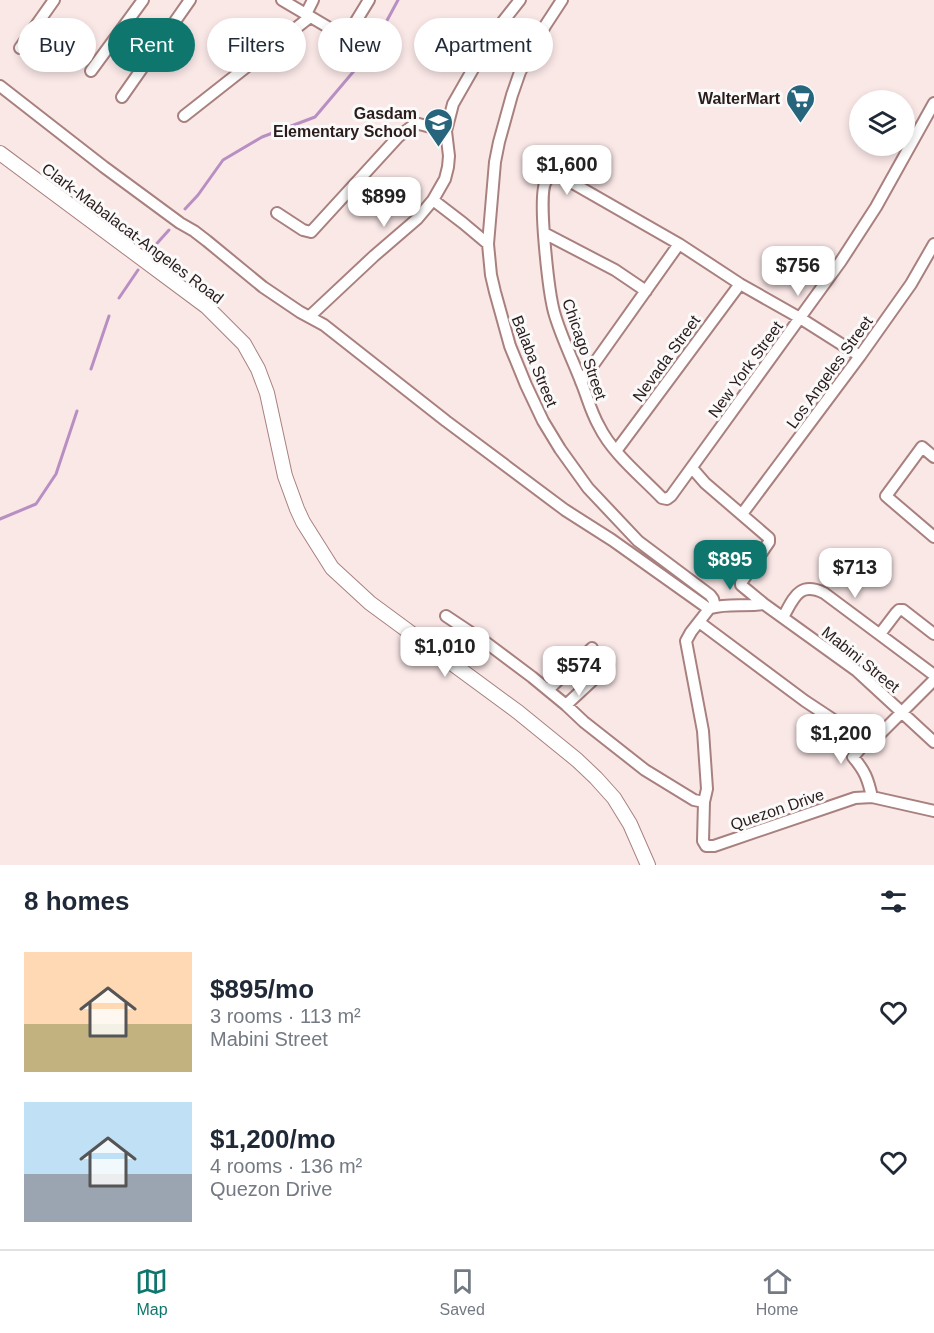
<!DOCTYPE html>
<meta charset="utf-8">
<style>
:root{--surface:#fff;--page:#f2f2f3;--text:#1f2937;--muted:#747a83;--line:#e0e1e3;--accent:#0f766e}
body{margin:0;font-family:Helvetica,sans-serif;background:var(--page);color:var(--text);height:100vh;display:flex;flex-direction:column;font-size:22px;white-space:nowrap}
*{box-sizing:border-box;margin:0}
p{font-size:20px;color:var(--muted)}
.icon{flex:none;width:33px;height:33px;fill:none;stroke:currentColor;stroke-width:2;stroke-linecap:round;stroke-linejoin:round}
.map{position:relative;height:865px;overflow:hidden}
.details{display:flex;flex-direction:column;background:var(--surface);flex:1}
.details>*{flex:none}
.top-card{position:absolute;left:18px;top:18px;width:600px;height:54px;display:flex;gap:12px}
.buttons{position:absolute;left:849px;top:90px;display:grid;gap:12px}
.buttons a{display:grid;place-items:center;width:66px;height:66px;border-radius:50%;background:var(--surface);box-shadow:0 3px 9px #0003;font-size:30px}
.price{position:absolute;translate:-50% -51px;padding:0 14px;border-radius:12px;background:#fff;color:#222;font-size:20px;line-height:39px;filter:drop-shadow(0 2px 3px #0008)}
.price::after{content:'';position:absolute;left:50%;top:36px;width:18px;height:14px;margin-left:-9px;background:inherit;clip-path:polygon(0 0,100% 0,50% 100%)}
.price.active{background:var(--accent);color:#fff}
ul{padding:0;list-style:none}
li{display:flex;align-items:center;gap:18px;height:150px;padding:0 24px}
li span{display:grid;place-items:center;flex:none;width:168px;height:120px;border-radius:0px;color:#555}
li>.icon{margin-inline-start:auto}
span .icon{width:72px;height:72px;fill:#fffc;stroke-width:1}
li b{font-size:26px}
h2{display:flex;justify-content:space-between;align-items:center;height:72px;padding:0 24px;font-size:26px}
.pill{padding:0 21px;border-radius:27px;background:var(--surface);box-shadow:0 3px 9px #0003;font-size:21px;line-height:54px}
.pill.active{background:var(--accent);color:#fff}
.tab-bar{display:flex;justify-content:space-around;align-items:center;height:84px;border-top:2px solid var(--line);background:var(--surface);font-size:16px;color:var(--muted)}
.tab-bar a{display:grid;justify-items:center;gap:3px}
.tab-bar .active{color:var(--accent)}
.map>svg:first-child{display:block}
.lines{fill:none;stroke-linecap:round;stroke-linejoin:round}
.stream{stroke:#b88fc3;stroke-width:3}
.minor-casing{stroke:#a8817f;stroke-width:14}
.major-casing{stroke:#a8817f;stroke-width:16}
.minor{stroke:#fff;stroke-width:10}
.major{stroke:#fff;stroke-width:14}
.labels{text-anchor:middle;stroke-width:6;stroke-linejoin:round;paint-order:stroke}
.poi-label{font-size:16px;font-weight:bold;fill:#2b1c1c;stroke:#fafafa;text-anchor:end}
.street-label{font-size:16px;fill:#2b1c1c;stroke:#fafafa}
</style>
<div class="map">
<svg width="934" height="865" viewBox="0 0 934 865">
<rect width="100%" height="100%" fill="#fae8e7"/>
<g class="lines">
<path class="stream" d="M185,209L198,195L223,160L262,137L315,117L370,52L398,0
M151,250L169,230
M119,298L138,270
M91,369L109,316
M0,519L36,504L56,474L77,411"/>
<defs>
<path id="minor" d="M282,0L343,36H347L369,0
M562,0L545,26L520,72L512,95L499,142L495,162L488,244L491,275L495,292L510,346L526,385L543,421L560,449L588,488L638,541L710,595L713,599L715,606
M306,14L313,0
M20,48L54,0
M91,71L143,0
M0,86L104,167L180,223L194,231L207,241L263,287L300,312L324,325L446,421L565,510L612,540L709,609L691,632L686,641L703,731L707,789L704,802L703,841L706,846H714L855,798L872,797L934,811
M122,97L190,0
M184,116L310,17
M433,200L463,223L488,244
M277,213L303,230L311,232L398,137L415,124H419L446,131
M544,233L615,270L646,291
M310,316L374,256L417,219L433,200L445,179L448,167L449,156L446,131L453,104L493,34L520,0
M860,356L800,318L740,284L679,244L562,177C556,175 550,175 546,181C537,195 549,293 554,312C561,337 573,360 582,384C588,399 591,412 599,426C612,453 641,476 662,498L667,499L671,496L841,261L876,207L934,103
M581,382L679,244
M616,451L740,284
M934,457L922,447L886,496L934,537
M692,468L705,483L769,538V542L741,583V585L764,604L857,671L934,742
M742,514L860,356L911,284L934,244
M711,608C728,603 746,607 764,604
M446,616L488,644L532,677L566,705L584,722L645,770L694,800L704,802
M783,617C794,598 799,581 824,593L934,675
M699,622L805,701L870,744L934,680
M880,634L896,613L899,610H903L934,634
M548,690L592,648
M566,705L609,665
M866,742L853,757C865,771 868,779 872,797"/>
<path id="major" d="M0,153L207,307L244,344L258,369L267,393L285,476L297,509L303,522L332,568L370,603L518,712L577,760L596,778L614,798L630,824L648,865"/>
</defs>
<use href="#minor" class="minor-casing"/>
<use href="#major" class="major-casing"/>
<use href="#minor" class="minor"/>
<use href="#major" class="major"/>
</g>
<defs>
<symbol id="supermarket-pin" viewBox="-11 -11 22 30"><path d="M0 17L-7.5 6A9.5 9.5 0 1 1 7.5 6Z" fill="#26657b" stroke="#fafafa"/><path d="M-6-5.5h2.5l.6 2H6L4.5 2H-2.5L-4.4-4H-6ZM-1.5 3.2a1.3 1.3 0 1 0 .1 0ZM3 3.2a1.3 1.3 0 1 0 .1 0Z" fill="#fff"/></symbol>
<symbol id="school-pin" viewBox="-11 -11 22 30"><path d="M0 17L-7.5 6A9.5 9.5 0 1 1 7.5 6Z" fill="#26657b" stroke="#fafafa"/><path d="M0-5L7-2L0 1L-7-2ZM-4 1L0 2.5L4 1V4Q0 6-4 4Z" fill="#fff"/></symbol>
</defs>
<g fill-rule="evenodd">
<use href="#supermarket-pin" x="784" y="82" width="33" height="45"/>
<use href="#school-pin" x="422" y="106" width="33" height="45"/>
</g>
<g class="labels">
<g class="poi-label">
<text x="780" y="104">WalterMart</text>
<text x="417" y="119">Gasdam<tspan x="417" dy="18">Elementary School</tspan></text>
</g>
<g class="street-label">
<text transform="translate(133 233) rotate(37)" y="6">Clark-Mabalacat-Angeles Road</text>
<text transform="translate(585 349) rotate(71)" y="6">Chicago Street</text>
<text transform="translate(666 358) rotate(-54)" y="6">Nevada Street</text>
<text transform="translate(535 361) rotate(68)" y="6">Balaba Street</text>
<text transform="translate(745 369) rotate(-54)" y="6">New York Street</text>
<text transform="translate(829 372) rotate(-54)" y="6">Los Angeles Street</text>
<text transform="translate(861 659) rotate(39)" y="6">Mabini Street</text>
<text transform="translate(777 809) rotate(-19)" y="6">Quezon Drive</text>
</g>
</g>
</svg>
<div class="buttons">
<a><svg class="icon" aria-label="layers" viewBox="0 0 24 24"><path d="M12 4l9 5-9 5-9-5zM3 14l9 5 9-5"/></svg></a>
</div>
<b class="price" style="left:567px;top:196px">$1,600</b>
<b class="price" style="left:384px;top:228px">$899</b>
<b class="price" style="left:798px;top:297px">$756</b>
<b class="price active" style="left:730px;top:591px">$895</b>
<b class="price" style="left:855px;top:599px">$713</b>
<b class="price" style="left:445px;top:678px">$1,010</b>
<b class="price" style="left:579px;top:697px">$574</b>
<b class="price" style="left:841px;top:765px">$1,200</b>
<div class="top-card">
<a class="pill">Buy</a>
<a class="pill active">Rent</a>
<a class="pill">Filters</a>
<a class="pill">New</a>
<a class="pill">Apartment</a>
</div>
</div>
<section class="details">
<h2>8 homes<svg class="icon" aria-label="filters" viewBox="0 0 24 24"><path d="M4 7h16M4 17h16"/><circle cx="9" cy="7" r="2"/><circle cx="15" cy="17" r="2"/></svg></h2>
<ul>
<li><span style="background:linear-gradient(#ffd9b3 60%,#c2b280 0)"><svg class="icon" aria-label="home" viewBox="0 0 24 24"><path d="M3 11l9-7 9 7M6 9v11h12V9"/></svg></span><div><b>$895/mo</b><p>3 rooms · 113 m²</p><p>Mabini Street</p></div><svg class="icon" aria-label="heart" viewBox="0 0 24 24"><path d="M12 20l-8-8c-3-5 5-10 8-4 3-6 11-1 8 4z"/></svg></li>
<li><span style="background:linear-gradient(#bfe0f5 60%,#9aa5b1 0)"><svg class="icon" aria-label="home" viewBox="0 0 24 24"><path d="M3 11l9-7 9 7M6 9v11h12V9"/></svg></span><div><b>$1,200/mo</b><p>4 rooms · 136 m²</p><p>Quezon Drive</p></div><svg class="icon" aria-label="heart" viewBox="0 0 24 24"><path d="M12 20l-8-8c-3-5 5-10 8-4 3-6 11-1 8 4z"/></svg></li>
</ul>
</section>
<nav class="tab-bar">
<a class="active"><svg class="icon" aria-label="map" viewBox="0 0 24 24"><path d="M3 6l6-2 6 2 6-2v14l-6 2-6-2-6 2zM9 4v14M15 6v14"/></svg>Map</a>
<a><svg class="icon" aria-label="saved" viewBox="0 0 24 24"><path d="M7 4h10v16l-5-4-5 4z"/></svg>Saved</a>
<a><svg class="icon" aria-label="home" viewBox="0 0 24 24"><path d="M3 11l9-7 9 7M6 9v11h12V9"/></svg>Home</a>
</nav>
